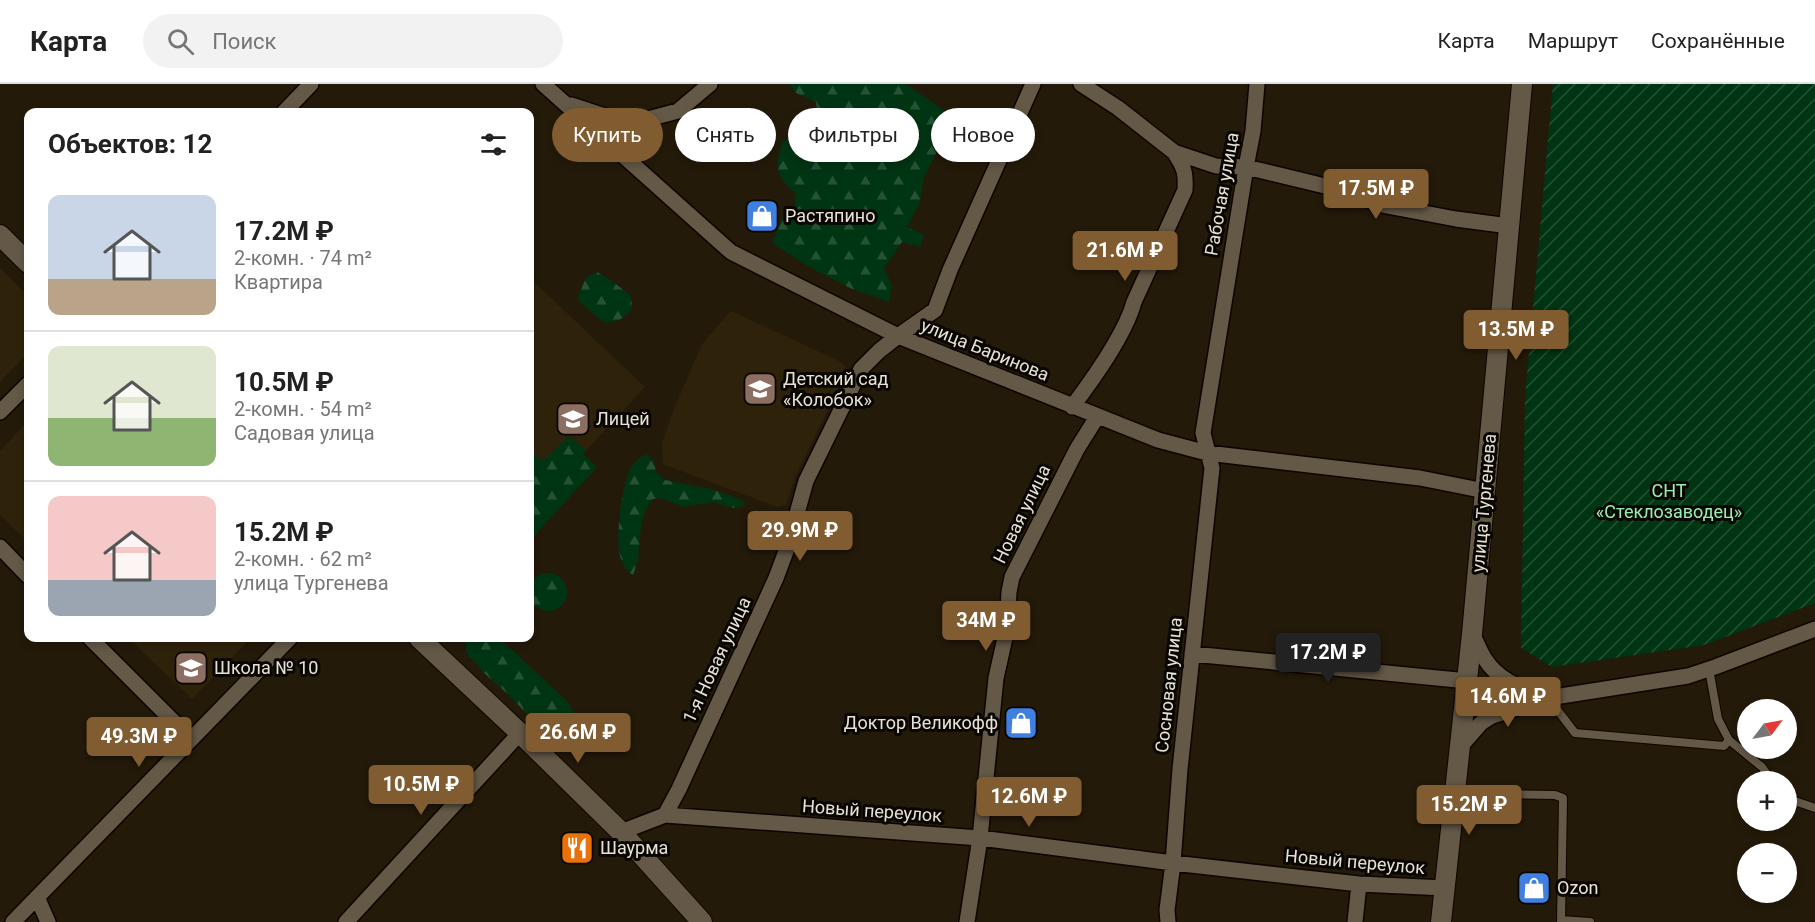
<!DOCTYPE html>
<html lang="ru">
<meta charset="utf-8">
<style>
:root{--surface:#fff;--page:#f2f2f2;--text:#222;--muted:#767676;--line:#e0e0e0;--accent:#805c30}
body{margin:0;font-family:Roboto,sans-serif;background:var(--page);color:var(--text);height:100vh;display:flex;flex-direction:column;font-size:22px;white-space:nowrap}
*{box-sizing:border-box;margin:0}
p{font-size:20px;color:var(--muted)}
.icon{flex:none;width:33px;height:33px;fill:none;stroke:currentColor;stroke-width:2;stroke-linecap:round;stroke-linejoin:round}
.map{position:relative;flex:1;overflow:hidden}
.side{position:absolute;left:24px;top:24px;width:510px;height:534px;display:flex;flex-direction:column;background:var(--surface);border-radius:12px;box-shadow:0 3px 9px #0003}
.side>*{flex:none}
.banner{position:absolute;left:552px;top:24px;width:570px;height:54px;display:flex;gap:12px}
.needle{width:39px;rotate:58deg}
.fabs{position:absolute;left:1737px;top:615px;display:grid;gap:12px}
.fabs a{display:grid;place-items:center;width:60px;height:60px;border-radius:50%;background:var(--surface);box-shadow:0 3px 9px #0003;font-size:30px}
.price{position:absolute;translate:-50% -51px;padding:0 14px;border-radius:6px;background:var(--accent);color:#fff;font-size:20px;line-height:39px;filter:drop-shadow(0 2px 3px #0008)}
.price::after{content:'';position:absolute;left:50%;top:36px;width:18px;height:14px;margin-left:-9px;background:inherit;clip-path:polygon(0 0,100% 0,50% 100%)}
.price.active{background:#222;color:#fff}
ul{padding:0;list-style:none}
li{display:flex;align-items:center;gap:18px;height:150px;padding:0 24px}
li+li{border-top:2px solid var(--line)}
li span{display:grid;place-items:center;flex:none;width:168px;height:120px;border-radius:12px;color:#555}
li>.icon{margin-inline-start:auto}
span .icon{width:72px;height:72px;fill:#fffc;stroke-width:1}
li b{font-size:26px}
h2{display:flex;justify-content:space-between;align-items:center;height:72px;padding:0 24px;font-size:26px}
.chip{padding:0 21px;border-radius:27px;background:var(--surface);box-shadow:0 3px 9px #0003;font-size:21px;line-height:54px}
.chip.active{background:var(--accent);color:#fff}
header{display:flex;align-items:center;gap:36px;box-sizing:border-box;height:84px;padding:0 30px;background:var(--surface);border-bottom:2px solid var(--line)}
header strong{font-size:28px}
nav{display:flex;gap:33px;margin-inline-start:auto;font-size:21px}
.search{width:420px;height:54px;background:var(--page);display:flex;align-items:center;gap:15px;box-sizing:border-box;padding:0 21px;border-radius:33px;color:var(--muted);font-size:22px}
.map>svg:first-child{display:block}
.built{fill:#2f220b}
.forest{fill:url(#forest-firs)}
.garden{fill:url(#garden-furrows)}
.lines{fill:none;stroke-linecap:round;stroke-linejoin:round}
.service-casing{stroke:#0d0500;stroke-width:10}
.minor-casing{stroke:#0d0500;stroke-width:18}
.tertiary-casing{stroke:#0d0500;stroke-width:22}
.service{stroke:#645846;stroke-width:8}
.minor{stroke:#645846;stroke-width:15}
.tertiary{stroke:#645846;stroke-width:20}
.labels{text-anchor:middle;stroke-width:6;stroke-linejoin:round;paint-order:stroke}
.street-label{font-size:18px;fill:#e8e1d7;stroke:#090602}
.poi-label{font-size:18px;fill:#e8e1d7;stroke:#090602;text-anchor:start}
.park-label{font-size:18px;fill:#99f0ac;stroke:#090602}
</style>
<header>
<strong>Карта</strong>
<div class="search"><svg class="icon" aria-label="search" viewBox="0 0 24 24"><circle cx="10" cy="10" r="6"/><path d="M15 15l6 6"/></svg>Поиск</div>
<nav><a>Карта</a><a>Маршрут</a><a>Сохранённые</a></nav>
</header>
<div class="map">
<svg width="1815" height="838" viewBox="0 0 1815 838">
<defs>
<pattern id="forest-firs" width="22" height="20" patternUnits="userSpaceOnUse" patternTransform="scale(1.5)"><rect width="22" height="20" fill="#003513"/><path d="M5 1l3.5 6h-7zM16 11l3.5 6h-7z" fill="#255235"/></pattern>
<pattern id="garden-furrows" width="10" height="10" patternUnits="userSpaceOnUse" patternTransform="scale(1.5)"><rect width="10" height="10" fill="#003513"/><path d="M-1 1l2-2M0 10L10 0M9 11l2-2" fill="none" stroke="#255235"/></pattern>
</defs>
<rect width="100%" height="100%" fill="#241a09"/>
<path class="built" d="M0,184L28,212V269L0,298Z
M530,194L645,303L583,370L597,383L530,456Z
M731,227L839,277L848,285L795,393L786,421L777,423L663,380L662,359L674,325L692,283L702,260Z
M28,337V458L0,431V367Z
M128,554H251L192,615Z"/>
<path class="forest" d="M790,0H906L940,24L955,32L924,93L919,121L907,143L924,151L920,163L902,158L884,184L892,201L889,218L850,204L811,184L772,159L782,135L796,127L795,109C774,91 776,83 782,58L810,44L818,33L816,18L796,9Z
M597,188L612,197L631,212L632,225C623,235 617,239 603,238L577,215L586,194Z
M569,352L586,366L583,370L597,383L530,456V367L543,377Z
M646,370L654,378L656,388L665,396L711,405L742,416L745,421L733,424L713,418L684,423L660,414L653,415C633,440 645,464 633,491C626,487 623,480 620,472C615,455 622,393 634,379C637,375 642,373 646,370Z
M529 508a19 19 0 1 1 38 0a19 19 0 1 1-38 0Z
M466,554H499L568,618L578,637L573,649L561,653L545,647L533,637L511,613L484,589L466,568Z"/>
<path class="garden" d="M1553,0H1815V519L1704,561L1552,583L1521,564L1525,314Z"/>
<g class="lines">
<defs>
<path id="service" d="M1709,585L1718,635L1729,656L1762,683L1773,698
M1549,615L1575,649L1724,662L1729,656
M1456,706L1479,710L1555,711L1563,714L1561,838
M1786,714L1815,724
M1561,836L1590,838"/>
<path id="minor" d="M543,0L731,168L898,252L1158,356L1207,369L1420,394L1485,407
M1081,0L1118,24L1174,68L1216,82L1246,83L1329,103L1387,122L1456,135L1509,142
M571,21L629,40L678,27L710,0
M284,28L311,0
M1072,323C1093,295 1125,251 1134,218L1185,106C1186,88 1184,83 1174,68
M0,328L28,300
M0,463L28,492
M1472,550C1477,558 1480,568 1485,575C1499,598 1524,605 1548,614
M90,554L191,655
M1192,570L1468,597
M1460,663L1481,639L1492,632L1548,614L1688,592L1715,583L1815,545
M665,731L679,705L776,494L788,462L806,397L861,285L879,267L898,252L935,226L950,186L1033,0
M621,748L665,731L980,754L1173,779L1359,800L1445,804
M37,813L48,838
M13,838L290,554
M346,838L520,649
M967,838L980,754L996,594L1007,545L1009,508L1012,493L1077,365L1097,333
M1168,838L1167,826L1173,779L1180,685L1212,384L1203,349L1246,83L1253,47L1257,0
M1355,838L1359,800"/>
<path id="tertiary" d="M0,151L28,179
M419,554L520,649L621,748L702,838
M1441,838L1472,550L1522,0"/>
</defs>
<use href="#service" class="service-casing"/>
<use href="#minor" class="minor-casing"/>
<use href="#tertiary" class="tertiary-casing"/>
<use href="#service" class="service"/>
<use href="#minor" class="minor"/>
<use href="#tertiary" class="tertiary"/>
</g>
<defs>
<symbol id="shop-square" viewBox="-11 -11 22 22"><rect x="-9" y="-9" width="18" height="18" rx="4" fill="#3f7fe0" stroke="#090602"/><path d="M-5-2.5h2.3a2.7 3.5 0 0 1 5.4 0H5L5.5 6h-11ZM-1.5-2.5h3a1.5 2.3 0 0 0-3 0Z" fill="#fff"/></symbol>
<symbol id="school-square" viewBox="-11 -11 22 22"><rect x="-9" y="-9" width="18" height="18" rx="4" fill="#8d6e63" stroke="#090602"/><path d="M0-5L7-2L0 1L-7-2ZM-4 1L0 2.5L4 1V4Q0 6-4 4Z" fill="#fff"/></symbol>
<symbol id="restaurant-square" viewBox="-11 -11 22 22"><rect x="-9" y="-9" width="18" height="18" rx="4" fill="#e8710a" stroke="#090602"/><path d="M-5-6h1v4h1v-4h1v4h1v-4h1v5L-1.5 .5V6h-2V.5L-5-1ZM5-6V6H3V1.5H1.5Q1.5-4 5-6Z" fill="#fff"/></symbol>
</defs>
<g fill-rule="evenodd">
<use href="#shop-square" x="743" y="113" width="38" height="38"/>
<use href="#school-square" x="741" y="286" width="38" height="38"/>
<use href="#school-square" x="554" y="316" width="38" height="38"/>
<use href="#school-square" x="172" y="565" width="38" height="38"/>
<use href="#shop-square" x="1002" y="620" width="38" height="38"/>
<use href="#restaurant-square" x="558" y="745" width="38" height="38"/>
<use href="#shop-square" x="1515" y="785" width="38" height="38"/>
</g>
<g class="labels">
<g class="street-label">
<text transform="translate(1222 110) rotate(-80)" y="6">Рабочая улица</text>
<text transform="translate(985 266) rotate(22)" y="6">улица Баринова</text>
<text transform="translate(1484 419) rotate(-85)" y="6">улица Тургенева</text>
<text transform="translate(1022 430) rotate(-64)" y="6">Новая улица</text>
<text transform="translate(717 576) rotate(-65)" y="6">1-я Новая улица</text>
<text transform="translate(1169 601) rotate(-84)" y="6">Сосновая улица</text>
<text transform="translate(872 727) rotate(4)" y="6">Новый переулок</text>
<text transform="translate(1355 778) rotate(5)" y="6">Новый переулок</text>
</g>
<g class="poi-label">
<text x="785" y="138">Растяпино</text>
<text x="783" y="301">Детский сад<tspan x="783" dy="21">«Колобок»</tspan></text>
<text x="596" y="341">Лицей</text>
<text x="214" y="590">Школа № 10</text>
<text x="998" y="645" text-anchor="end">Доктор Великофф</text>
<text x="600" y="770">Шаурма</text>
<text x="1557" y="810">Ozon</text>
</g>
<g class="park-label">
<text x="1669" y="413">СНТ<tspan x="1669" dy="21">«Стеклозаводец»</tspan></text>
</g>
</g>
</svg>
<div class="fabs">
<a><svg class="needle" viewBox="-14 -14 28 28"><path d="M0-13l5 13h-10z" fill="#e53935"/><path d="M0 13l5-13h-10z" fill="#767676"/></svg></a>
<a>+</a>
<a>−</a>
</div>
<b class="price" style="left:1376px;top:136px">17.5M ₽</b>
<b class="price" style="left:1125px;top:198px">21.6M ₽</b>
<b class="price" style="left:1516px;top:277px">13.5M ₽</b>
<b class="price" style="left:800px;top:478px">29.9M ₽</b>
<b class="price" style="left:986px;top:568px">34M ₽</b>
<b class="price active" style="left:1328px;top:600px">17.2M ₽</b>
<b class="price" style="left:1508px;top:644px">14.6M ₽</b>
<b class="price" style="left:578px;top:680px">26.6M ₽</b>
<b class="price" style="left:139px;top:684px">49.3M ₽</b>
<b class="price" style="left:421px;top:732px">10.5M ₽</b>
<b class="price" style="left:1029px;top:744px">12.6M ₽</b>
<b class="price" style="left:1469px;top:752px">15.2M ₽</b>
<div class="banner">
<a class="chip active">Купить</a>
<a class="chip">Снять</a>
<a class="chip">Фильтры</a>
<a class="chip">Новое</a>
</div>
<section class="side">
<h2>Объектов: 12<svg class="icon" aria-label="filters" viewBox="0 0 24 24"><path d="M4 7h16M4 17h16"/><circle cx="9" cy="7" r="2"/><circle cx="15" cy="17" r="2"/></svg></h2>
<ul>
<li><span style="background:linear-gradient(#c9d6e8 70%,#b9a48a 0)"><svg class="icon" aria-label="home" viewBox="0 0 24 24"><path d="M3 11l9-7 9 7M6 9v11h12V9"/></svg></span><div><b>17.2M ₽</b><p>2-комн. · 74 m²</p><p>Квартира</p></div></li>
<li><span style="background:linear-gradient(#dfe7d0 60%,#8fb573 0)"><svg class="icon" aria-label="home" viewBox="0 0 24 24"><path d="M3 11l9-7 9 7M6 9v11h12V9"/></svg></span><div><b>10.5M ₽</b><p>2-комн. · 54 m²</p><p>Садовая улица</p></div></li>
<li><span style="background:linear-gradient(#f6c9c9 70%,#9aa5b1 0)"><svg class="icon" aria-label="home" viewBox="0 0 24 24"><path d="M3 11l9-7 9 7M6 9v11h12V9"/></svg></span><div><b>15.2M ₽</b><p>2-комн. · 62 m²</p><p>улица Тургенева</p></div></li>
</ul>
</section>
</div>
